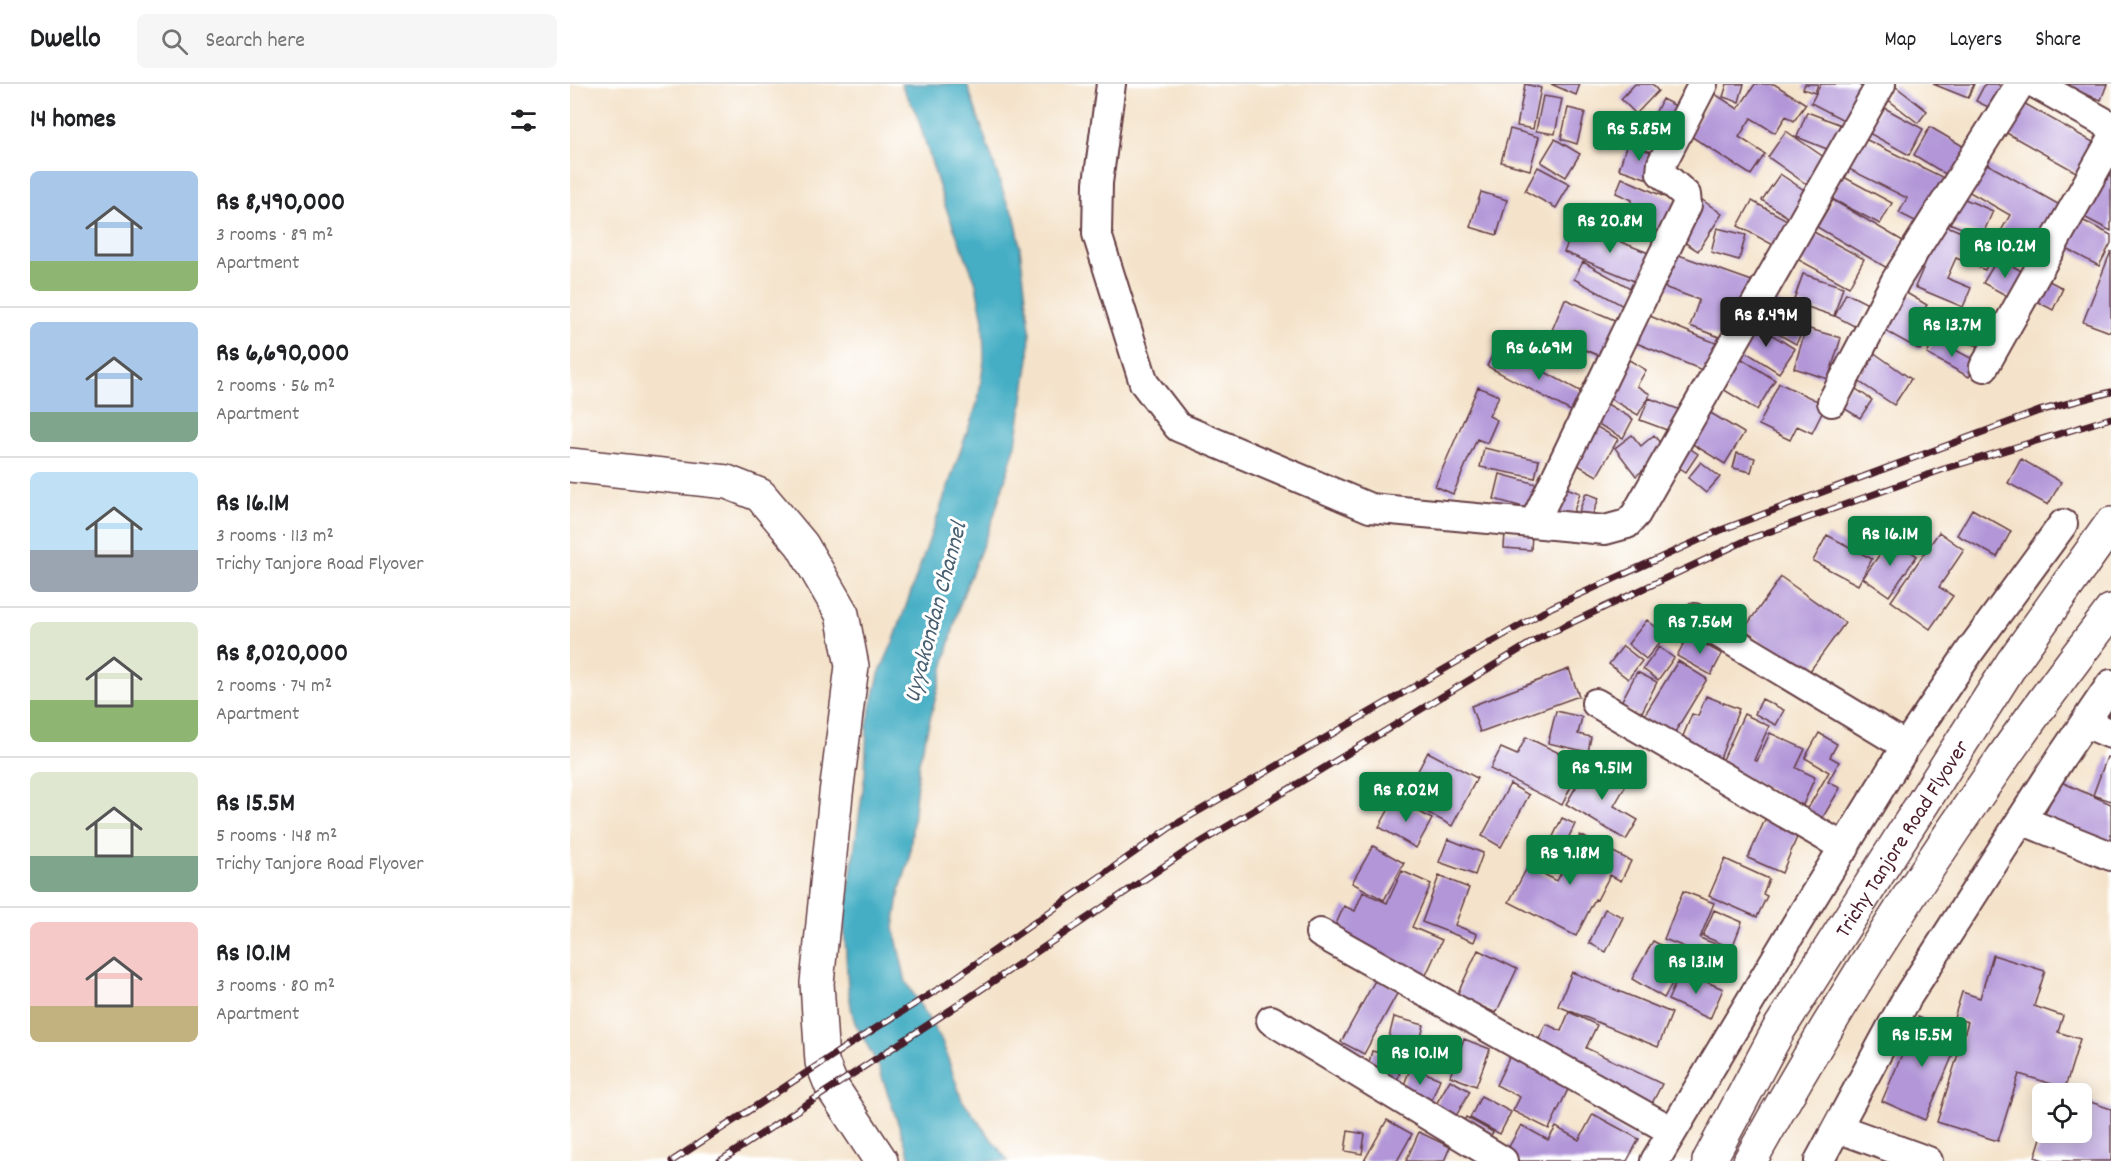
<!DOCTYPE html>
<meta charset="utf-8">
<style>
:root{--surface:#fff;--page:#f6f6f6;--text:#202124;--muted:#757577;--line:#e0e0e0;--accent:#0b8043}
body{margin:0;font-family:Dekko,sans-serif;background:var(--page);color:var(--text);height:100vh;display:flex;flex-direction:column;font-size:22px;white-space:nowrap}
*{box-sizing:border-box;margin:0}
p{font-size:20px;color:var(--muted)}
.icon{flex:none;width:33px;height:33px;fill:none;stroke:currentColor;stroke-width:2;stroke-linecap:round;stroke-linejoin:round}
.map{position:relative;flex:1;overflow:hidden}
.drawer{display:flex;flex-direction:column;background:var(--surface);width:570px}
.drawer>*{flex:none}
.buttons{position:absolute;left:1462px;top:999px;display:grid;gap:12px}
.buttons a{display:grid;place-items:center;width:60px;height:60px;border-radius:9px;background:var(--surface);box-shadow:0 3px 15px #0003;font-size:30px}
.price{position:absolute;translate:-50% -51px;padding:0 14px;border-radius:6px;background:var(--accent);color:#fff;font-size:20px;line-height:39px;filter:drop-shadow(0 2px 3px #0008)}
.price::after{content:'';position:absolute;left:50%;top:36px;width:18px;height:14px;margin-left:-9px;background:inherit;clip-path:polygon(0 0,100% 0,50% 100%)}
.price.active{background:#222;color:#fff}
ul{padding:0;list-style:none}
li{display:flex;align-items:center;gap:18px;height:150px;padding:0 30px}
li+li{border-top:2px solid var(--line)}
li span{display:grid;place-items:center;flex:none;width:168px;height:120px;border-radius:9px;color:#555}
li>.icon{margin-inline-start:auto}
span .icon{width:72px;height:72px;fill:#fffc;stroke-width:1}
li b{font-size:26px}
h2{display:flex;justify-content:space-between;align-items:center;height:72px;padding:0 30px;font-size:26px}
header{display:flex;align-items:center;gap:36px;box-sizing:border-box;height:84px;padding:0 30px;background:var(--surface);border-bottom:2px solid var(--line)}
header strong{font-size:28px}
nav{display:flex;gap:33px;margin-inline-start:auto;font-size:21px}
.search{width:420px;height:54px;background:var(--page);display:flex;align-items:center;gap:15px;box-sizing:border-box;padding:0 21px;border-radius:9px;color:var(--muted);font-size:22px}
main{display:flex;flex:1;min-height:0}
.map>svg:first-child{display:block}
.water{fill:#45aec4;stroke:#486678;stroke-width:1.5}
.building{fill:#b296d8}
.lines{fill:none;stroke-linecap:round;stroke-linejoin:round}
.minor-casing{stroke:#643c43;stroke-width:32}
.tertiary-casing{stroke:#643c43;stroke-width:36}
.trunk-casing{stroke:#643c43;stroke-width:36}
.minor{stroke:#fff;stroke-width:28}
.tertiary{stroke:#fff;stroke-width:33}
.trunk{stroke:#fff;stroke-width:33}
.rail-casing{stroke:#4a1f2b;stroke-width:7}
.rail{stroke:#fff;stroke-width:4.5;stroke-dasharray:14;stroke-linecap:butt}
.labels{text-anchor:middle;stroke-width:6;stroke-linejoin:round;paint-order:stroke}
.street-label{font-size:22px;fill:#4a1f2b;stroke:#fff}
.water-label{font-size:24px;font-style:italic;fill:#485f70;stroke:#fff}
</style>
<header>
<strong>Dwello</strong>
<div class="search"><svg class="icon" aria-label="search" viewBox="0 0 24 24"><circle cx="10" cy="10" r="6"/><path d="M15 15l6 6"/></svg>Search here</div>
<nav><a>Map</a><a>Layers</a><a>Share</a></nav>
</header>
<main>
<section class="drawer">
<h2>14 homes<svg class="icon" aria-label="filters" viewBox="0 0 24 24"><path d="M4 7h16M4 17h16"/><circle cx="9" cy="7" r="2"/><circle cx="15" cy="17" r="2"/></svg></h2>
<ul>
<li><span style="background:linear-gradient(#a9c7e8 75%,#8fb573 0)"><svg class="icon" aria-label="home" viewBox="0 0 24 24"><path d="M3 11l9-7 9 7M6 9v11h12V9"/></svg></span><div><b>Rs 8,490,000</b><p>3 rooms · 89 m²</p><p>Apartment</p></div></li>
<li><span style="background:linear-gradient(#a9c7e8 75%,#7fa58c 0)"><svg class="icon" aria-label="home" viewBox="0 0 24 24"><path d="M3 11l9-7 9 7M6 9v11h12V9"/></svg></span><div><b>Rs 6,690,000</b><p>2 rooms · 56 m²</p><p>Apartment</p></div></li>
<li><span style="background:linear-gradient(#bfe0f5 65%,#9aa5b1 0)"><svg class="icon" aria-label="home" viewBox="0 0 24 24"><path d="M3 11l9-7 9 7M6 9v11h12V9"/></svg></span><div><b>Rs 16.1M</b><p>3 rooms · 113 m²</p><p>Trichy Tanjore Road Flyover</p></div></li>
<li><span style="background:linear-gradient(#dfe7d0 65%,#8fb573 0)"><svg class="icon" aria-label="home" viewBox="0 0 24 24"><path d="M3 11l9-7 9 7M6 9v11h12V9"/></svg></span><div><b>Rs 8,020,000</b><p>2 rooms · 74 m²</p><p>Apartment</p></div></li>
<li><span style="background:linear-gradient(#dfe7d0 70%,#7fa58c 0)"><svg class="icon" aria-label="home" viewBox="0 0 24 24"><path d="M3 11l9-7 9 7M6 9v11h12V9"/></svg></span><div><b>Rs 15.5M</b><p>5 rooms · 148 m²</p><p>Trichy Tanjore Road Flyover</p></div></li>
<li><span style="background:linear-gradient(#f6c9c9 70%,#c2b280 0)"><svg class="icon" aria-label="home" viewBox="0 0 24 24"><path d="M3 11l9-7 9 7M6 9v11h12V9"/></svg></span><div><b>Rs 10.1M</b><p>3 rooms · 80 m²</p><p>Apartment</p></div></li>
</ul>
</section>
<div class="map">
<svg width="1541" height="1077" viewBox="0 0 1541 1077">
<rect width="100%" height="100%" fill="#fff"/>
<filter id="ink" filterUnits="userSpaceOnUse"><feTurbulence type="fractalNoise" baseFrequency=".0167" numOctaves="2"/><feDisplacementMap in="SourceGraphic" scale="12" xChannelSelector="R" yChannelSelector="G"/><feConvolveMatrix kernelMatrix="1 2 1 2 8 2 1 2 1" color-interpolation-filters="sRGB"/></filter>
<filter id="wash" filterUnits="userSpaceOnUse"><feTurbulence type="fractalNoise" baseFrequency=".008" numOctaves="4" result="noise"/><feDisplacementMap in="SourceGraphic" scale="24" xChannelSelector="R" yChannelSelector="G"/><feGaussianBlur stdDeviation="1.35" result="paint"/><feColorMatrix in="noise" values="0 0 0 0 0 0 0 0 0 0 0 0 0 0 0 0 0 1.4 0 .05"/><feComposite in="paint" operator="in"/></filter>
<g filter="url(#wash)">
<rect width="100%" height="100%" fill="#f4e3ca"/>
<path class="water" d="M331,0H397L436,116L444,130L448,148L460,245L459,275L446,360L423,435L390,519L349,678L339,777L330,805L324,844L336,898L372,957L392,1016L438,1077H341L308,981L285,939L282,928L278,904L274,838L295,690L297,641L309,590L324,556L408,317L414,276L413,236L405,196L375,122L347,31Z"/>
<g id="blocks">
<path class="building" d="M955,0L971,4L963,45L947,42Z
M981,0H1010L1006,11Z
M1065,0H1082L1088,7L1066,30L1051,15Z
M1157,0H1174L1169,18L1153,13Z
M1185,0H1204L1236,20L1224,37L1216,32L1205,49L1181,34L1169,53L1195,70L1181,91L1119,51L1145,10L1168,25Z
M1235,0H1248L1245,9L1233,5Z
M1251,0H1287L1302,8L1285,42L1241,19Z
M1363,0H1404L1398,14Z
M1415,0H1427L1438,6L1426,27L1406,17Z
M1495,0H1537L1531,16L1494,2Z
M1325,2L1357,27L1348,39L1316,14Z
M973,12L992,15L985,50L966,47Z
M1092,15L1112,25L1103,44L1083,34Z
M1450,17L1530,62L1513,92L1433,47Z
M1311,22L1353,45L1339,71L1297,48Z
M998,24L1015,28L1007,60L991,55Z
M1237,28L1277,43L1267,69L1227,53Z
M1074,35L1104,47L1095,68L1066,56Z
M1360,43L1398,65L1382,94L1344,71Z
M940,45L969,53L960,86L931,78Z
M1216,47L1261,78L1243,105L1198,73Z
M1293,54L1376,95L1353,141L1329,129L1337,114L1277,84Z
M985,55L1010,70L996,93L971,78Z
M1057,60L1090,71L1081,96L1049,85Z
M1541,70V147L1510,131Z
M1412,77L1495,124L1466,176L1427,154L1440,131L1396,106Z
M968,83L1000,100L986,124L955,107Z
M1210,90L1240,110L1222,136L1192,116Z
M1272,92L1322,119L1310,140L1260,114Z
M1052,94L1106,118L1090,154L1052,138L1062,116L1046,109Z
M911,108L937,116L927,151L900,143Z
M1128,113L1152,130L1128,167L1103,151Z
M1390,113L1423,127L1412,152L1379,139Z
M1263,116L1333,157L1317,184L1247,143Z
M1182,117L1219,137L1205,162L1168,142Z
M1508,134L1541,151V159L1529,182L1493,163Z
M1006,140L1086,172L1074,201L994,168Z
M1372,140L1425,162L1415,186L1386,174L1377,194L1401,204L1393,223L1345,203Z
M1147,144L1176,151L1169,176L1141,168Z
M1242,147L1294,175L1279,203L1227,175Z
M1541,167V246L1540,248L1513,238Z
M1103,169L1182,197L1160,257L1120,242L1129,216L1091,202Z
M1428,174L1457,190L1443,215L1413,199Z
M1013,178L1066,207L1057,224L1004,195Z
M1233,190L1273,203L1264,232L1223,218Z
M1477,196L1493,204L1483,226L1466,217Z
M1333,207L1357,221L1350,231L1365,239L1350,266L1312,245Z
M1276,209L1298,220L1286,243L1265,232Z
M1198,213L1239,236L1226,260L1185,237Z
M995,215L1054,240L1039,276L980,251Z
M1070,228L1148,260L1137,288L1059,256Z
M1379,228L1425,242L1418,265L1372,250Z
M1183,239L1225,265L1209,289L1168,263Z
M1236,244L1271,254L1258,295L1224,284Z
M1365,255L1408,278L1399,293L1357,270Z
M927,262L1021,313L1010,332L917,282Z
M1303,268L1341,295L1324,321L1285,295Z
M1169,273L1205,296L1187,326L1151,304Z
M1056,274L1076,286L1067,302L1080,310L1068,331L1034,311Z
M1209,299L1256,321L1242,349L1227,342L1220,356L1189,341Z
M1280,301L1302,316L1290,334L1267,320Z
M908,303L929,312L919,332L927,336L917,359L907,355L883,410L865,402Z
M1079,314L1113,327L1105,349L1070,336Z
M1032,317L1063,335L1053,354L1021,336Z
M1134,325L1174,349L1155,380L1116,356Z
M1020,339L1048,355L1027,392L999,376Z
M1062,351L1071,362L1084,351L1096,367L1066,392L1045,364Z
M1113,360L1128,370L1116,388L1101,378Z
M914,364L969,376L965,394L910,383Z
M1167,369L1185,374L1181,388L1163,384Z
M1451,375L1491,398L1478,421L1438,399Z
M1131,378L1150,393L1136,409L1118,394Z
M930,390L970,401L964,426L924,415Z
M988,401L1010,409L1000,439L977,431Z
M1016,409L1029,414L1020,438L1007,433Z
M1402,425L1441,447L1427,473L1387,451Z
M935,448L962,450L961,466L934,464Z
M1369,448L1394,466L1369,503L1383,512L1360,545L1321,517Z
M1257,451L1302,475L1288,501L1243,477Z
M1321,454L1347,472L1319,512L1293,494Z
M1211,493L1275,539L1237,591L1174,545Z
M1077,536L1096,551L1076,575L1058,560Z
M1118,551L1152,570L1141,591L1107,572Z
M1053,562L1072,577L1058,595L1039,580Z
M1089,563L1104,574L1088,596L1073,585Z
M1108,577L1137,595L1102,653L1072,635Z
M999,585L1009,612L910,648L901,622Z
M1067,588L1087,598L1070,632L1049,622Z
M1136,612L1169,625L1149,677L1109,662L1122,630L1128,632Z
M1192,615L1214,626L1206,641L1185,630Z
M986,627L1012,633L1008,650L1021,653L1018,668L978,659Z
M1174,630L1199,642L1184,676L1187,677L1200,649L1235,665L1226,684L1245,693L1233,721L1150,682Z
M1249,649L1267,660L1260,673L1269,678L1258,698L1270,704L1249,740L1234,731L1259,688L1235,674Z
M956,653L1012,680L992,721L920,685L931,664L947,671Z
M858,668L907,694L882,742L833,715Z
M1537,673L1541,674V717L1523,711Z
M1020,679L1056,701L1044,722L1068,736L1056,756L996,720Z
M1489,697L1541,720V768L1472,737Z
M940,700L959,711L931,763L912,752Z
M825,714L862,735L846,764L809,743Z
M1197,731L1230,746L1212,789L1178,774Z
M992,734L1005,740L992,767L979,761Z
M1010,751L1061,777L1051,797L1040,791L1027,816L1025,815L1006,852L939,818L958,782L987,797Z
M878,755L913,769L905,791L869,778Z
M803,762L834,779L814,816L782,799Z
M1155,775L1199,795L1193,810L1197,812L1187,833L1139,812Z
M832,787L861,800L842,843L872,856L856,891L762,849L774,822L785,827L793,808L817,819Z
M869,792L899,804L885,841L907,850L904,858L852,838Z
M1113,807L1144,819L1130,854L1158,865L1153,878L1094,855Z
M1035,825L1053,833L1036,868L1019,859Z
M1144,826L1172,838L1162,864L1133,852Z
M1083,857L1116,875L1094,914L1062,895Z
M908,866L947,885L926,929L887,911Z
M1423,871L1475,887L1464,922L1493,932L1488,948L1510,955L1495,1004L1449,990L1428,1057L1367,1038L1398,938L1384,934L1392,908L1410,914Z
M1111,887L1153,905L1140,935L1098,916Z
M1002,888L1102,929L1088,963L988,922Z
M807,893L829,906L794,970L771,958Z
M999,928L1027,941L1016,964L1092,1000L1080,1023L963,968L976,940L991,947Z
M824,933L854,941L846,973L816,965Z
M1348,933L1391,952L1355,1036L1312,1017Z
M894,955L920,965L906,1002L880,992Z
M802,967L833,975L827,998L796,989Z
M942,968L1002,997L979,1045L943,1027L950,1013L926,1001Z
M841,983L870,995L860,1020L831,1008Z
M880,996L900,1007L882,1039L862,1027Z
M911,1012L941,1028L930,1050L900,1034Z
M1512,1015L1541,1025V1077H1476L1465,1073L1473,1048H1512Z
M1023,1030L1069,1055L1057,1077H946L935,1070L951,1041L978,1056L986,1043L1009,1056Z
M896,1033L923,1048L915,1062L888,1047Z
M817,1036L842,1050L827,1077H794Z
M778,1047L795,1050L792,1070L775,1067Z
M849,1048L880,1063L874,1077H836Z"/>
</g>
</g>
<g filter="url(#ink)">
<use href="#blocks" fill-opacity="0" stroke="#643c43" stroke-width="1.5"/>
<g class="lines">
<defs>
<path id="minor" d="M541,0L528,99L527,150L574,299L608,343L800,424L1035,446L1057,440L1066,430L1311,0
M1466,0L1541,42
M1414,283L1541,57
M1262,318L1326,196L1450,0
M964,439L1117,121L1116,111L1091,89L1092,79L1133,0
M1124,534L1336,662
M1026,619L1275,764
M1515,639L1541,650
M1451,736L1541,772
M750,849L1102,1047
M701,936L933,1077
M1267,1044L1358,1077
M1085,1077L1227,839L1336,662L1400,567L1493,440
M1249,1077L1338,912L1492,672L1541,600"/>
<path id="tertiary" d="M0,381L157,398L190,411L232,461L272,530L282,582L266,710L247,899L252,978L262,1003L311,1077"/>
<g id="trunk">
<path id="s1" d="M1139,1077L1209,945L1442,579L1541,440"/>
<path d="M1180,1077C1255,941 1339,808 1428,681C1464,628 1503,578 1541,527"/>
</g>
</defs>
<use href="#minor" class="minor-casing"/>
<use href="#tertiary" class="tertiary-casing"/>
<use href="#trunk" class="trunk-casing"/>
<use href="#minor" class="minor"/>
<use href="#tertiary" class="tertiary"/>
<use href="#trunk" class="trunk"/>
<defs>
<path id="rail" d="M102,1077L274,964L375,901L601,743L982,523L1151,446L1469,327L1541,308
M150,1077L388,921L618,766L969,554L1179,455L1374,385L1541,334"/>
</defs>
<use href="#rail" class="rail-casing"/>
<use href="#rail" class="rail"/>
</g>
</g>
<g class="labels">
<g class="street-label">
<text dy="8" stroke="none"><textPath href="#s1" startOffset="376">Trichy Tanjore Road Flyover</textPath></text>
</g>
<g class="water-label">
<text transform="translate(364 528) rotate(-75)" y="8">Uyyakondan Channel</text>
</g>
</g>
</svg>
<div class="buttons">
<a><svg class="icon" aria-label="locate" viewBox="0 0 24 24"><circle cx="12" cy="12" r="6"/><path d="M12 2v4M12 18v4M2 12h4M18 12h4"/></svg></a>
</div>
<b class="price" style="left:1069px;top:78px">Rs 5.85M</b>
<b class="price" style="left:1040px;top:170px">Rs 20.8M</b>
<b class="price" style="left:1435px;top:195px">Rs 10.2M</b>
<b class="price active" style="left:1196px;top:264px">Rs 8.49M</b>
<b class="price" style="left:1382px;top:274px">Rs 13.7M</b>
<b class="price" style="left:969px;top:297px">Rs 6.69M</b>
<b class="price" style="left:1320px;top:483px">Rs 16.1M</b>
<b class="price" style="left:1130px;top:571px">Rs 7.56M</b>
<b class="price" style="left:1032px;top:717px">Rs 9.51M</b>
<b class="price" style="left:836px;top:739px">Rs 8.02M</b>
<b class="price" style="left:1000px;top:802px">Rs 9.18M</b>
<b class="price" style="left:1126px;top:911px">Rs 13.1M</b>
<b class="price" style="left:1352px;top:984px">Rs 15.5M</b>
<b class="price" style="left:850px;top:1002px">Rs 10.1M</b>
</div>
</main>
